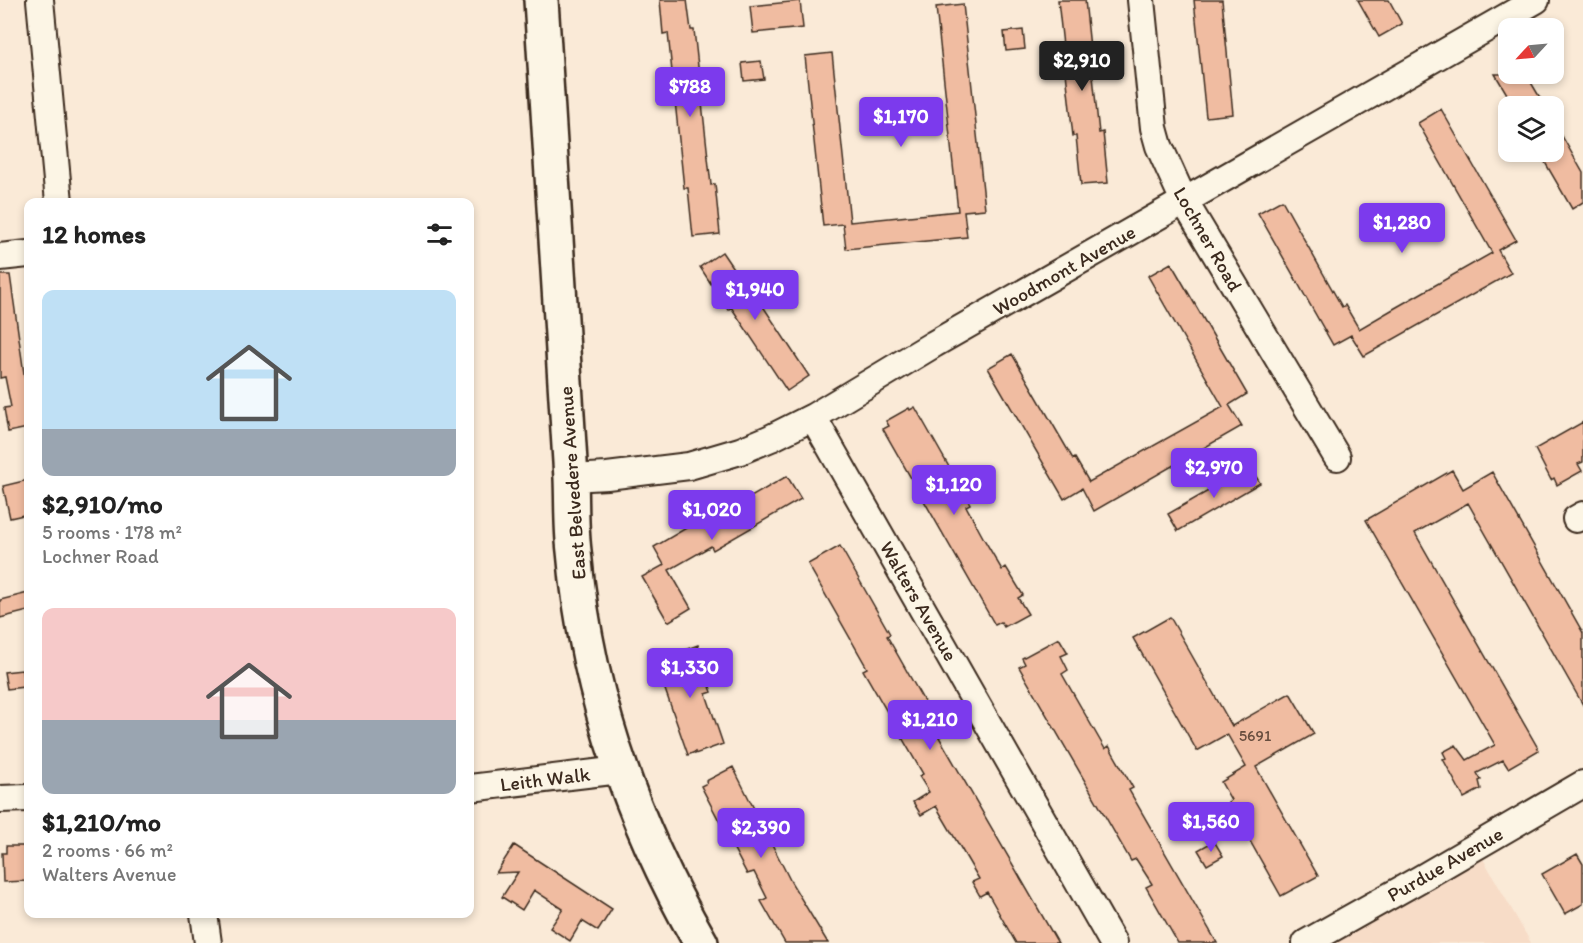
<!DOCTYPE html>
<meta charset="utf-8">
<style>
:root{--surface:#fff;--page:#f2f2f2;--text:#222;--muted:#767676;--accent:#7c3aed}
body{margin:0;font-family:Itim,sans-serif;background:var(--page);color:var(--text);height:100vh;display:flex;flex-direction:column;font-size:22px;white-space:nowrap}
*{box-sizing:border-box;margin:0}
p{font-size:20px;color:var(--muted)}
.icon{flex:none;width:33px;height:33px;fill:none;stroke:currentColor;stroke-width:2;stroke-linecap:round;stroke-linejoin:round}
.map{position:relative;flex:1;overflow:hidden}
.side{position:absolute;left:24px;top:198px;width:450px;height:720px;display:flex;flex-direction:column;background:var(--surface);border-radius:12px;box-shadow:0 3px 9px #0003}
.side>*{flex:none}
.needle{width:39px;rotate:244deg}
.buttons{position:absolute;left:1498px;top:18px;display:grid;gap:12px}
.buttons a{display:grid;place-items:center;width:66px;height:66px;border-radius:12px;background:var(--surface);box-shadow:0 3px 9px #0003;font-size:30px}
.price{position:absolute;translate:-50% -51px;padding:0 14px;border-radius:6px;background:var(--accent);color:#fff;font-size:20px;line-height:39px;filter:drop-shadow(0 2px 3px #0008)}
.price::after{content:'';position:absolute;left:50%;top:36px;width:18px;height:14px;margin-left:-9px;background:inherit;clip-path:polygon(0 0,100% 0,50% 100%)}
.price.on{background:#222;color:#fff}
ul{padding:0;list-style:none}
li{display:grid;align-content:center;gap:12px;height:318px;padding:0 18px}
li span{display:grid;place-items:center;height:186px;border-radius:12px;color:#555}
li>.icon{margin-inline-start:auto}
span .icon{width:108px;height:108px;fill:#fffc;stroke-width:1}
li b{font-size:26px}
h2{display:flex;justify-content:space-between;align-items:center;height:72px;padding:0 18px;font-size:26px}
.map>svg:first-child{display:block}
.built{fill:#f7dcc7}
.building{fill:#f0bca1;stroke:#3b2a1e;stroke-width:1.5}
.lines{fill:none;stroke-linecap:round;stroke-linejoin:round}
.minor-casing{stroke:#3b2a1e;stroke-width:30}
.major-casing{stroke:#3b2a1e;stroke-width:38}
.minor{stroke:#fcf5e5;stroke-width:26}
.major{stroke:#fcf5e5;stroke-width:33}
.labels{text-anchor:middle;stroke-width:4.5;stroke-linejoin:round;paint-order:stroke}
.number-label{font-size:16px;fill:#684e3f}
.street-label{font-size:20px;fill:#3b2a1e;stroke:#fcf5e5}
</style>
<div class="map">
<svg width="1583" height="943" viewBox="0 0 1583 943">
<rect width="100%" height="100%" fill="#faead7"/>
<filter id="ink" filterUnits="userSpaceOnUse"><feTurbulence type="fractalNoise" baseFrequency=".0167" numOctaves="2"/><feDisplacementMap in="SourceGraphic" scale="12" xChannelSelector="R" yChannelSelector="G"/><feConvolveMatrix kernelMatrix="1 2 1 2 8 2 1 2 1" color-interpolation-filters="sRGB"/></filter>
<g filter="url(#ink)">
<path class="built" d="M1482,857L1531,943H1336Z"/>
<path class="building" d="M660,0H687L691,30H694L711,185L715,184L720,234L693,237L688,188H684L668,33L663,34Z
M1058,0H1085L1099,133L1103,132L1108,183L1081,185L1076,136H1073Z
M1194,0H1222L1233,114L1206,117Z
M1358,0H1389L1402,24L1379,37Z
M800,1L803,28L753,33L750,6Z
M963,4L985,209L964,211L967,237L846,249L843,224L823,226L805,56L832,53L850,222L958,211L936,7Z
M1023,30L1025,49L1006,51L1004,32Z
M761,61L764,79L744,81L742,63Z
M1495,74H1526L1545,106H1514Z
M1441,109L1516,240L1498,250L1511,273L1364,356L1351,335L1333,345L1258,213L1282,200L1342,307L1345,305L1359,329L1395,308L1492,253L1418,123Z
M1554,122L1583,173V202L1572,209L1539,152H1554Z
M722,252L749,292L753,291L809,376L787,391L731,307L728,310L700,267Z
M1171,263L1247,394L1229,405L1242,426L1094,511L1082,488L1064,499L988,368L1012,354L1073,459L1075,458L1089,482L1223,407L1148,276Z
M0,275H10L28,402V428L8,432L4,408L11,407L5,377L0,378Z
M915,407L970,504L966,506L985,541L1002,570L1006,567L1023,595L1018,598L1028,614L1004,627L1001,622L995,625L883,429L889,426L886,421L909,408L910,410Z
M1583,422V462L1578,464L1582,471L1557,485L1554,478L1551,480L1535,449Z
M1250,467L1260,483L1178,531L1168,514Z
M1452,470L1463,489L1492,472L1583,633V705L1468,503L1415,533L1539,750L1508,768L1503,760L1477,773L1481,780L1479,781L1481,789L1464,798L1443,759L1446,758L1443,752L1456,745L1467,760L1495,745L1366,520Z
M787,476L801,499L713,550L711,546L669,570L691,608L668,622L642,577L664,565L654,547L698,521L701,526Z
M28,480V514L10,518L3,486Z
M840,546L890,634L887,636L943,735L939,737L1058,943H1016L987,892L980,896L972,882L979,879L936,806L921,815L913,802L929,792L919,776L923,774L863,670L867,668L808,564Z
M28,593V611L0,618V600Z
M1170,617L1232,726L1290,693L1314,734L1256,767L1318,876L1281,896L1228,802L1231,800L1221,782L1246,767L1227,734L1197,751L1133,638Z
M1059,638L1068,653L1061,656L1068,670L1062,674L1105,749L1109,746L1133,788L1129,790L1217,943H1178L1146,887L1152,884L1136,859L1131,861L1019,667L1025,664L1022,658Z
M698,645L703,659L700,660L712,692L706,694L723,744L695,754V752L688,755L655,661Z
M22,670L24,687L7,689L4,672Z
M733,767L791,882L828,943H785L761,901L767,898L754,872L747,874L701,786L707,783L706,781Z
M1214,841L1223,856L1207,865L1198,850Z
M514,845L612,909L598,931L582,921L570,941L550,928L563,909L534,890L522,910L502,897L518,872L496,873Z
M6,846H28V881L3,882L2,853H6Z
M1577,854L1583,864V904L1565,914L1542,874Z"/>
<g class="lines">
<defs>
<path id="minor" d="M40,0L59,202
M1141,0L1154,128L1159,146L1184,201L1337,457
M0,257L28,254
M813,417L1113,943
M571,478L607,476L689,466L740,451L771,438L813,417L934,344L1536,0
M1576,519L1583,515
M470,788L620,770
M0,799L28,798
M204,914L208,943
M1306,943L1420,879L1583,784"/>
<path id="major" d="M541,0L571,478C572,502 571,527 574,551C586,691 631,821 701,943"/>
</defs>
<use href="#minor" class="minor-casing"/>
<use href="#major" class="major-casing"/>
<use href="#minor" class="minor"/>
<use href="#major" class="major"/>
</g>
</g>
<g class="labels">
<g class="number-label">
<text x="1255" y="741">5691</text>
</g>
<g class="street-label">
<text transform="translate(1208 239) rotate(60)" y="7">Lochner Road</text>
<text transform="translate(1064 270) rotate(-30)" y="7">Woodmont Avenue</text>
<text transform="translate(572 483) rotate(-94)" y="7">East Belvedere Avenue</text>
<text transform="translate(919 601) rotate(60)" y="7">Walters Avenue</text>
<text transform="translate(545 779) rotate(-7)" y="7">Leith Walk</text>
<text transform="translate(1445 864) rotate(-30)" y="7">Purdue Avenue</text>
</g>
</g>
</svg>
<div class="buttons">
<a><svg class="needle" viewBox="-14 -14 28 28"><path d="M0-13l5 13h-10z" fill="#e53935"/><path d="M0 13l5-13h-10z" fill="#767676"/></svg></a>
<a><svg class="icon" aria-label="layers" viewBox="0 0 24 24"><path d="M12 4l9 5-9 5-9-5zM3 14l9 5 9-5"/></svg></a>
</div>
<b class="price on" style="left:1082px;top:92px">$2,910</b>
<b class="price" style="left:690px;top:118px">$788</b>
<b class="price" style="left:901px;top:148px">$1,170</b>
<b class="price" style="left:1402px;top:254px">$1,280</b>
<b class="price" style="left:755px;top:321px">$1,940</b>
<b class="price" style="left:1214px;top:499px">$2,970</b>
<b class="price" style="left:954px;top:516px">$1,120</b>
<b class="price" style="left:712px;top:541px">$1,020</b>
<b class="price" style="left:690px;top:699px">$1,330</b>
<b class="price" style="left:930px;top:751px">$1,210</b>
<b class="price" style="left:1211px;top:853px">$1,560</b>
<b class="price" style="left:761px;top:859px">$2,390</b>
<section class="side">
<h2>12 homes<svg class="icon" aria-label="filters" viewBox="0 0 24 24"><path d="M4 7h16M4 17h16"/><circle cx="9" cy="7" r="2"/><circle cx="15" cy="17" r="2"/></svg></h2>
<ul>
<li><span style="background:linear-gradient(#bfe0f5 75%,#9aa5b1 0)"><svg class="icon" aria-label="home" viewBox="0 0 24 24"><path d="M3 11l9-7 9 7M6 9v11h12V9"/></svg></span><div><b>$2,910/mo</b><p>5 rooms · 178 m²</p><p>Lochner Road</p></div></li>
<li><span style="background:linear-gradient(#f6c9c9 60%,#9aa5b1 0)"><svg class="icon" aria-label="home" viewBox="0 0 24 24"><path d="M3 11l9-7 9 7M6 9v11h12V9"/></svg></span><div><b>$1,210/mo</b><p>2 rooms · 66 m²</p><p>Walters Avenue</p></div></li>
</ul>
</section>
</div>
